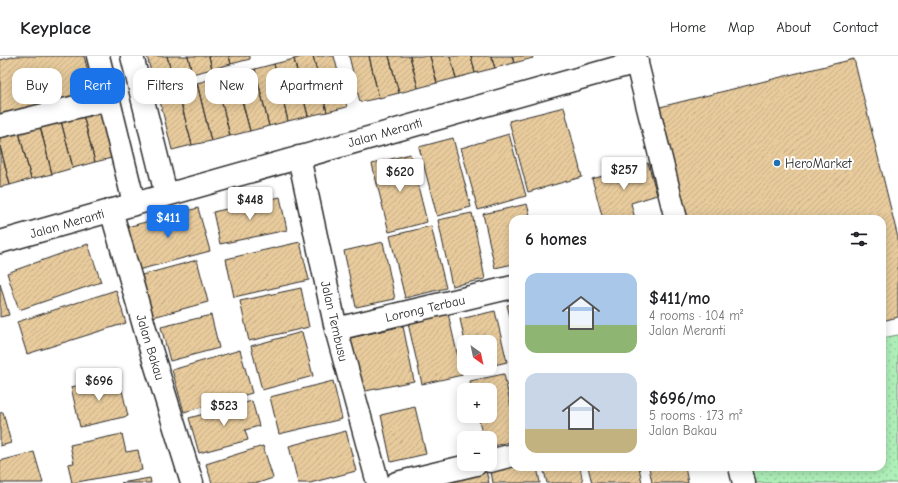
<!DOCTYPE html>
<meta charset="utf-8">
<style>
:root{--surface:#fff;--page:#f6f6f6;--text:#202124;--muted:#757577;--line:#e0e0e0;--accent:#1a73e8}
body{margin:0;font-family:"Comic Neue",sans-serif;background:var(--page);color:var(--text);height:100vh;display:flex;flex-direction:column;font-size:15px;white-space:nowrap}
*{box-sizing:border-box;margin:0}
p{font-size:13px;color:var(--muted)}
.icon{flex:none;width:22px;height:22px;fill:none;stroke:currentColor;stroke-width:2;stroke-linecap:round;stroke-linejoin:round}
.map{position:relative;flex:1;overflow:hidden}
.panel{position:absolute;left:509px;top:159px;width:377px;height:256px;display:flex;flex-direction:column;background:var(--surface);border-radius:12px;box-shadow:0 2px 10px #0003}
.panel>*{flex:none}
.hud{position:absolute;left:12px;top:12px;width:380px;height:36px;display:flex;gap:8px}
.needle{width:26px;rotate:147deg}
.buttons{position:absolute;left:457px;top:279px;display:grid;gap:8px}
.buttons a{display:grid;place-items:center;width:40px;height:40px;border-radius:8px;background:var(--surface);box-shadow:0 2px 10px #0003;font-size:20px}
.price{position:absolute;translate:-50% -34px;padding:0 9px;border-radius:4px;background:#fff;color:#222;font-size:13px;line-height:26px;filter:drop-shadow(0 1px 2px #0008)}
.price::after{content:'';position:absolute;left:50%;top:24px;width:12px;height:9px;margin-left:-6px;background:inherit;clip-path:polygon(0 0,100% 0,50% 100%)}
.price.on{background:var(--accent);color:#fff}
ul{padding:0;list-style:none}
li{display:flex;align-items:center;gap:12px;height:100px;padding:0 16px}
li span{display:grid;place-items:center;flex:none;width:112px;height:80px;border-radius:12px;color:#555}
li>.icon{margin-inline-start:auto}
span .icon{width:48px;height:48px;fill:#fffc;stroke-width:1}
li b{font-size:17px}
h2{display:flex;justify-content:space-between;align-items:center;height:48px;padding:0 16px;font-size:17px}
.tag{padding:0 14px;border-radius:12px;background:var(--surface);box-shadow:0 2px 10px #0003;font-size:14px;line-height:36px}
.tag.on{background:var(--accent);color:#fff}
header{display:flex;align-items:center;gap:24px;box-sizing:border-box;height:56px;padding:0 20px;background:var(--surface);border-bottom:1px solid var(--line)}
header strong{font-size:19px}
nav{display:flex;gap:22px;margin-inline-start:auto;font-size:14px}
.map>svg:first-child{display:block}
.grass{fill:url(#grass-dots);stroke:#6d8e72}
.building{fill:url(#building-hatch);stroke:#2b2b2b}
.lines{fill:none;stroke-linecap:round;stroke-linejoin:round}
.minor-casing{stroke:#2b2b2b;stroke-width:25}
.minor{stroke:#fff;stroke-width:22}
.poi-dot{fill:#1f6fb2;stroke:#fff;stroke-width:1.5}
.labels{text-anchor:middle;stroke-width:4;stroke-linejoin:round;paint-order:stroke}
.street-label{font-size:13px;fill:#2b2b2b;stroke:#fff}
.poi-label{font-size:13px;fill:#2b2b2b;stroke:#fff;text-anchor:start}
</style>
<header>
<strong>Keyplace</strong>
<nav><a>Home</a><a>Map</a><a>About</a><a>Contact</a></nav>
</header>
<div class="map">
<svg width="898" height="427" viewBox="0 0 898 427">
<defs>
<pattern id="grass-dots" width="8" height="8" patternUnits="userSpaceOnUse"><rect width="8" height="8" fill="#aff0b9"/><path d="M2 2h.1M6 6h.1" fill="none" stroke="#97ce9f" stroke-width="1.8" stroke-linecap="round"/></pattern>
<pattern id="building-hatch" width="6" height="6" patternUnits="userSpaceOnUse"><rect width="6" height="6" fill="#e8cb9c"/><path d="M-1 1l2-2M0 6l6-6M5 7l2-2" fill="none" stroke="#c7ae87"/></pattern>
</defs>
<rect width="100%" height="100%" fill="#fff"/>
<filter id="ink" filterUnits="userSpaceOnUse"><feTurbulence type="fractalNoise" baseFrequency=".025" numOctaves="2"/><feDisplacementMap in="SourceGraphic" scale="8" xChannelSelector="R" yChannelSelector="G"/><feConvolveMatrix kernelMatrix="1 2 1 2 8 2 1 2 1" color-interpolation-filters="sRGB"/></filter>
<g filter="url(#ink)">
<path class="grass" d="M898,279V427H752L748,411H882V282Z"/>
<path class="building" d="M16,0H84L93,35L0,58V4Z
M147,0H167L173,23L154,28Z
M167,0H188L192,18L173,23Z
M188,0H209L212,13L192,18Z
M209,0H229L231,8L212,13Z
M229,0H250V3L231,8Z
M305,0H313L327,56L308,60L294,3Z
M313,0H334L347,51L327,56Z
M349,0H369L379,42L360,46Z
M369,0H389L399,37L379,42Z
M389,0H410L418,32L399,37Z
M410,0H430L437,27L418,32Z
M430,0H450L456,22L437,27Z
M450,0H471L475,17L456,22Z
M471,0H491L495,12L475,17Z
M491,0H512L514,7L495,12Z
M512,0H532L533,2L514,7Z
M294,3L308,60L288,65L274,8Z
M854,3L898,182V261L882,265V163H687L660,51Z
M274,8L288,65L269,70L255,13Z
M255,13L269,70L250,75L235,18Z
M235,18L250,75L230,80L216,22Z
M216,22L230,80L211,85L197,27Z
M197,27L211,85L192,89L177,32Z
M177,32L192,89L172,94L158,37Z
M564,51L582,121L528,136L509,65Z
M104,54L116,101L95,106L83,59Z
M83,59L95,106L73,112L61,65Z
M61,65L73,112L52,118L40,70Z
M40,70L52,118L31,123L19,76Z
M19,76L31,123L10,129L0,90V81Z
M509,78L526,140L478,154L461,92Z
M453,82L471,151L437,160L419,91Z
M0,90L10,129L0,131Z
M410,98L427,166L389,176L372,108Z
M648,107L657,139L631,147L635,163H603L592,123Z
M280,141L287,174L220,188L213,156Z
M527,148L531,163H513V208L495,212L483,158Z
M198,152L210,195L138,214L127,171Z
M472,157L485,223L452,230L438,164Z
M431,170L446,232L405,242L390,180Z
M300,186L309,224L234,241L226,203Z
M383,186L395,243L356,251L344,195Z
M88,188L101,226L19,254L7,217Z
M197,204L208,246L153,261L142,219Z
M0,228L9,259L0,261Z
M301,232L309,271L249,285L240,245Z
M116,234L126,267L27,298L17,266Z
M513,248V273L507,249Z
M447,253L462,319L422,328L407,263Z
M495,255L507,306L490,310V286H465L460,263Z
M211,259L219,292L170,305L161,271Z
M403,270L414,325L361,336L350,282Z
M302,276L313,320L262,334L251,290Z
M240,294L252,337L184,356L172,314Z
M504,318L511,351H513V385L490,391V382H483L478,360H490V334H472L470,325Z
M119,321L128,360L80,371L71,331Z
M333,325L342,363L279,378L270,341Z
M252,345L259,370L245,374L248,384L199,397L189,362Z
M415,351L426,398L391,406L381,359Z
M3,356L11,387L0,390V357Z
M346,375L356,415L310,427H298L289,390Z
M122,378L126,396L138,394L142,414L72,427L68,408L74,407L70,389Z
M263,390L273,422L258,427H212L206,408Z
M34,396L43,427H0V405Z
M513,411H537L540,427H493L491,415Z
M543,411H580L583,427H547Z
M588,411H639L642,427H592Z
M649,411H685L688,427H652Z
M486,415L489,427H443V424Z
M150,422L151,427H121Z"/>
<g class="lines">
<defs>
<path id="minor" d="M98,0L134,147
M132,0L166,138
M635,0L676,163
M0,70L108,43
M299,101L336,273L378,427
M111,154L151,294L192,427
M0,186L637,6
M336,273L513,231
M490,405L513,399
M740,411L744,427
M397,427L476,408"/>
</defs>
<use href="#minor" class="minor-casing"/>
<use href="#minor" class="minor"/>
</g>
</g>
<circle class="poi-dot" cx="777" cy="107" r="4"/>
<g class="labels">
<g class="street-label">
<text transform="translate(385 76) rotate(-16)" y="5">Jalan Meranti</text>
<text transform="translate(67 167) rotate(-16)" y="5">Jalan Meranti</text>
<text transform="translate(425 252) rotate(-13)" y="5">Lorong Terbau</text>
<text transform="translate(335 265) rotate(77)" y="5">Jalan Tembusu</text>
<text transform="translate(151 291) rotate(73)" y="5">Jalan Bakau</text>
</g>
<g class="poi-label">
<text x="785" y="112">HeroMarket</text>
</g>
</g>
</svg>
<div class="buttons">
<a><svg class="needle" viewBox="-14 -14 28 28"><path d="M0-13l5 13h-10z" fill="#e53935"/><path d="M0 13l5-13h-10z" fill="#757577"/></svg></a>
<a>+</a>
<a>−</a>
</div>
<b class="price" style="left:624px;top:135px">$257</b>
<b class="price" style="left:400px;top:137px">$620</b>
<b class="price" style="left:250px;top:165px">$448</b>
<b class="price on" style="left:168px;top:183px">$411</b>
<b class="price" style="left:99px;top:346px">$696</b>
<b class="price" style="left:224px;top:371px">$523</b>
<div class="hud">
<a class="tag">Buy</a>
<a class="tag on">Rent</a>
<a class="tag">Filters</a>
<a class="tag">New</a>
<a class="tag">Apartment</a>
</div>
<section class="panel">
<h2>6 homes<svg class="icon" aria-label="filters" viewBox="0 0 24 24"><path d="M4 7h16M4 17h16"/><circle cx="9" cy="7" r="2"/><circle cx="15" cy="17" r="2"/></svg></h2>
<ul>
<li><span style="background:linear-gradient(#a9c7e8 65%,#8fb573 0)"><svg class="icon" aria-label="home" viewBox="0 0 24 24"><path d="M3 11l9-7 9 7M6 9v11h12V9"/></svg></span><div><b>$411/mo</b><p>4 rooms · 104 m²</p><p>Jalan Meranti</p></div></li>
<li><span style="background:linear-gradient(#c9d6e8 70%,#c2b280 0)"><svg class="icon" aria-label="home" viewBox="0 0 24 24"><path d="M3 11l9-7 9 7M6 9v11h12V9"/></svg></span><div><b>$696/mo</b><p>5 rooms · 173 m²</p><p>Jalan Bakau</p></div></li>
</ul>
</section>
</div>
